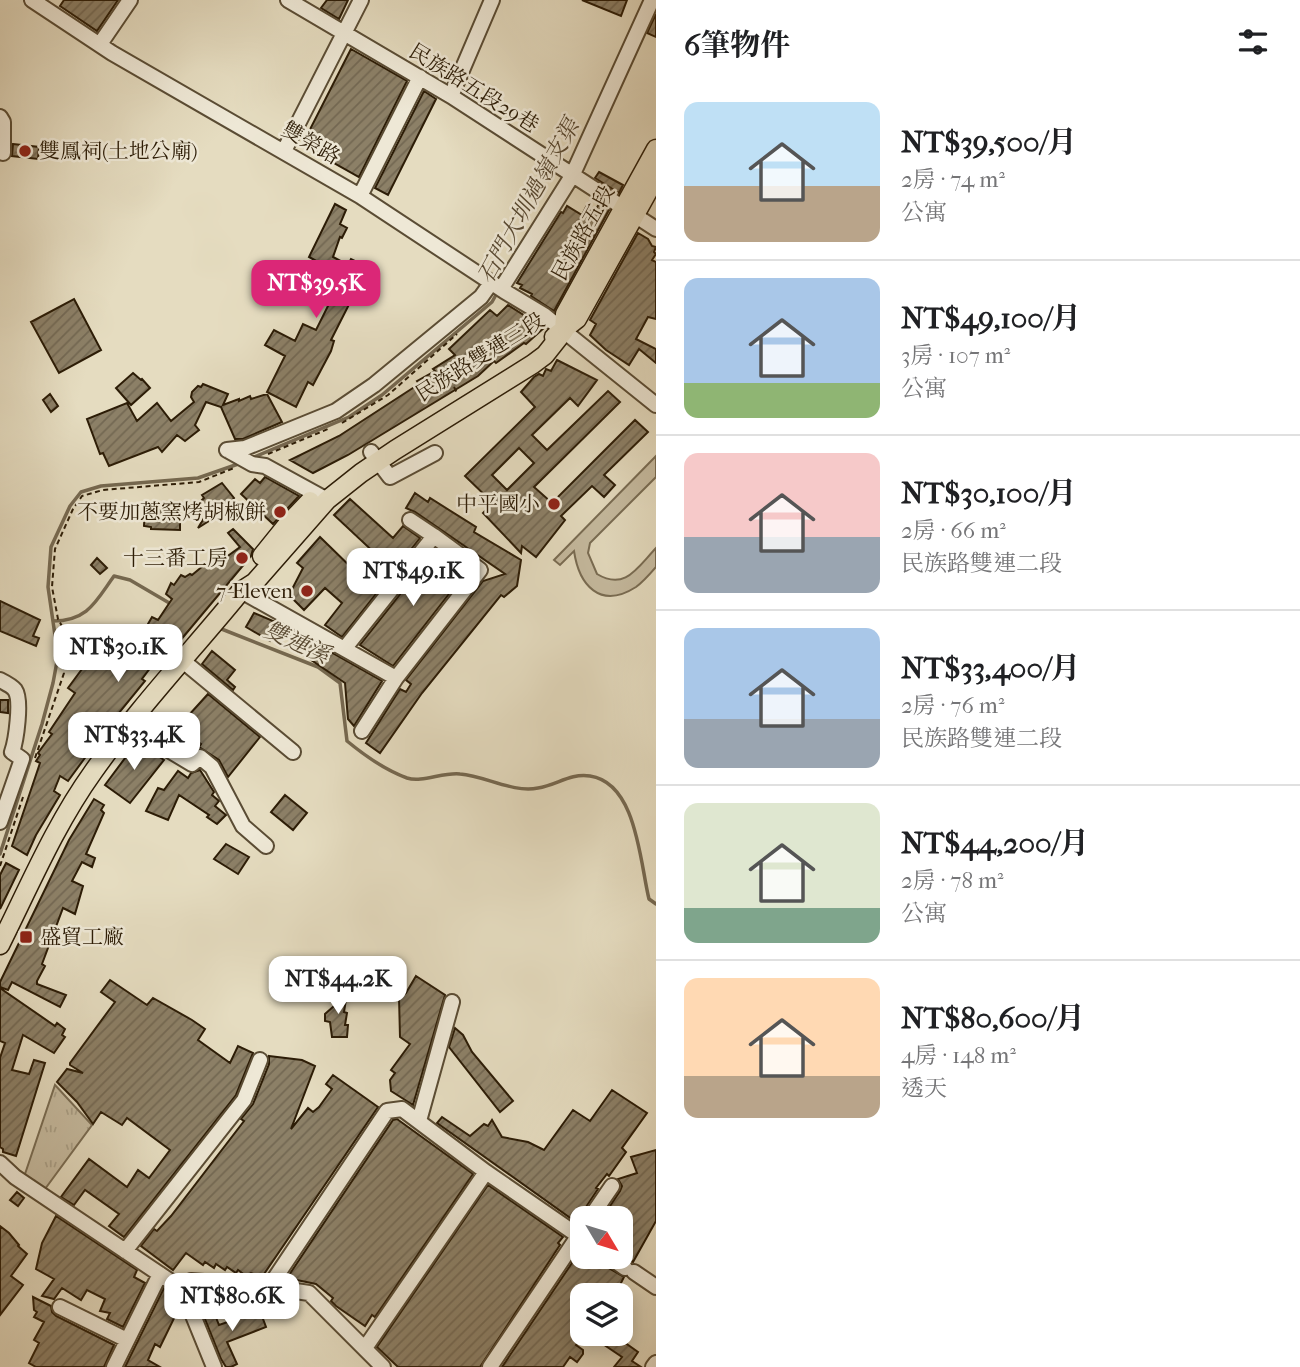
<!DOCTYPE html>
<html lang="zh-TW">
<meta charset="utf-8">
<style>
:root{--surface:#fff;--page:#f6f6f6;--text:#202124;--muted:#757577;--line:#e0e0e0;--accent:#db2777}
body{margin:0;font-family:"IM FELL French Canon","Noto Serif TC",serif;background:var(--page);color:var(--text);height:100vh;display:flex;flex-direction:column;font-size:26px;white-space:nowrap}
*{box-sizing:border-box;margin:0}
p{font-size:23px;color:var(--muted)}
.icon{flex:none;width:38px;height:38px;fill:none;stroke:currentColor;stroke-width:2;stroke-linecap:round;stroke-linejoin:round}
.map{position:relative;flex:1;overflow:hidden}
.side{display:flex;flex-direction:column;background:var(--surface);width:644px}
.side>*{flex:none}
.needle{width:46px;rotate:128deg}
.controls{position:absolute;left:570px;top:1206px;display:grid;gap:14px}
.controls a{display:grid;place-items:center;width:63px;height:63px;border-radius:14px;background:var(--surface);box-shadow:0 4px 18px #0003;font-size:35px}
.price{position:absolute;translate:-50% -60px;padding:0 16px;border-radius:14px;background:#fff;color:#222;font-size:23px;line-height:46px;filter:drop-shadow(0 2px 4px #0008)}
.price::after{content:'';position:absolute;left:50%;top:42px;width:21px;height:16px;margin-left:-10px;background:inherit;clip-path:polygon(0 0,100% 0,50% 100%)}
.price.selected{background:var(--accent);color:#fff}
ul{padding:0;list-style:none}
li{display:flex;align-items:center;gap:21px;height:175px;padding:0 28px}
li+li{border-top:2px solid var(--line)}
li span{display:grid;place-items:center;flex:none;width:196px;height:140px;border-radius:14px;color:#555}
li>.icon{margin-inline-start:auto}
span .icon{width:84px;height:84px;fill:#fffc;stroke-width:1}
li b{font-size:30px}
h2{display:flex;justify-content:space-between;align-items:center;height:84px;padding:0 28px;font-size:30px}
main{display:flex;flex:1;min-height:0}
.map>svg:first-child{display:block}
.park{fill:url(#park-tufts);stroke:#796c53;stroke-width:2}
.garden{fill:#c6bba0;stroke:#796c53;stroke-width:2}
.lines{fill:none;stroke-linecap:round;stroke-linejoin:round}
.stream{stroke:#756850;stroke-width:3.5}
.building{fill:url(#building-hatch);stroke:#2c1c06;stroke-width:2;fill-rule:evenodd}
.minor-casing{stroke:#5a4c34;stroke-width:18}
.major-casing{stroke:#2c1c06;stroke-width:21}
.path{stroke:#2c1c06;stroke-width:2;stroke-dasharray:5 3.5;stroke-linecap:butt}
.minor{stroke:#eee8d6;stroke-width:14}
.major{stroke:#e5dcc0;stroke-width:18}
.poi-dot{fill:#8f2418;stroke:#eee8d6;stroke-width:2.5}
.labels{text-anchor:middle;stroke-width:5;stroke-linejoin:round;paint-order:stroke}
.street-label{font-size:21px;fill:#2c1c06;stroke:#eee8d6}
.poi-label{font-size:21px;fill:#2c1c06;stroke:#eee8d6;text-anchor:end}
.water-label{font-size:23px;font-style:italic;fill:#574831;stroke:#eee8d6}
</style>
<main>
<div class="map">
<svg width="656" height="1367" viewBox="0 0 656 1367">
<defs>
<pattern id="park-tufts" width="24" height="20" patternUnits="userSpaceOnUse" patternTransform="scale(1.75)"><rect width="24" height="20" fill="#c6bba0"/><path d="M3 7l-1-3M5 7V3M7 7l1-3M15 17l-1-3M17 17v-4M19 17l1-3" fill="none" stroke="#aaa088"/></pattern>
<pattern id="building-hatch" width="6" height="6" patternUnits="userSpaceOnUse" patternTransform="scale(1.75)"><rect width="6" height="6" fill="#8c8067"/><path d="M-1 1l2-2M0 6l6-6M5 7l2-2" fill="none" stroke="#736853"/></pattern>
</defs>
<rect width="100%" height="100%" fill="#e5dcc0"/>
<filter id="stains"><feTurbulence type="fractalNoise" baseFrequency=".00286" numOctaves="4"/><feColorMatrix values="0 0 0 0 .2 0 0 0 0 .09 0 0 0 0 .02 0 0 0 .5 -.17"/></filter>
<radialGradient id="worn" r=".72"><stop offset=".6" stop-color="#630" stop-opacity="0"/><stop offset="1" stop-color="#630" stop-opacity=".3"/></radialGradient>
<path class="park" d="M55,1085L92,1125L45,1189L24,1177Z"/>
<path class="garden" d="M656,456V477L590,543L588,553L597,574C625,591 637,568 656,548V567C650,574 643,582 636,587C600,610 579,585 574,551L560,565L554,560Z"/>
<g class="lines">
<path class="stream" d="M252,458L349,417L382,395L492,302L497,293
M53,621C88,621 96,601 114,576L130,580L171,604
M219,628L318,667L340,683L347,741C364,755 385,770 407,778C422,783 443,772 460,774C486,776 512,793 538,788C557,785 570,773 590,776C637,783 640,863 649,899L656,904
M0,854L42,724L53,683L58,656L48,587L51,547L70,506L81,492L101,486L198,478L241,463"/>
</g>
<path class="building" d="M64,0H118L97,31L60,6Z
M327,0H348L339,19L321,8Z
M582,0H627L621,16Z
M656,14V37L647,33Z
M351,49L407,81L359,177L302,145Z
M424,91L436,99L388,195L375,188Z
M13,144L39,147L38,159L12,156Z
M599,172L623,185L619,193L595,178Z
M335,204L346,210L340,224L347,228L342,238L340,237L333,257L348,265L351,259L359,263L356,268L365,273L331,340L334,341L331,351L313,385L308,382L296,407L267,392L285,356L265,345L274,330L295,341L303,324L316,330L341,280L331,275L333,270L309,257Z
M599,204L609,210L554,311L531,296L532,294L520,288L522,285L517,283L561,212L563,213L567,206L582,215L586,207L594,212Z
M638,233L648,239L652,246L656,247L654,252L656,254L652,260L656,262V319L648,317L636,339L656,349V363L639,349L629,365L606,350L590,335L596,324L590,320Z
M74,299L101,350L59,373L31,322Z
M508,305L544,328L526,344L524,343L496,363L494,361L478,376L348,455L313,473L290,460L339,436L419,384L417,381L435,371L433,369L455,355L449,349L490,310L497,316Z
M557,360L597,380L578,406L570,398L532,435L547,450L608,391L620,402L534,487L552,503L635,420L648,432L604,475L615,485L604,497L592,486L561,516L565,520L536,557L522,546L521,553L483,513L493,503L465,476L535,407L521,392L534,377L539,374L543,376L546,369L551,371ZM519,448L534,463L507,490L492,475Z
M133,373L141,380L142,379L150,388L131,405L116,388Z
M203,384L228,394L223,405L239,399V401L250,396L251,399L267,394L282,422L243,439H235L221,407L206,402L195,425L199,430L185,441L177,435L162,452L158,447L109,466L103,453L100,454L87,419L127,403L137,421L157,403L171,421L194,402L191,397L192,392L198,386L201,387Z
M50,394L58,406L51,412L43,400Z
M265,477L299,496L273,524L241,494L255,479L260,483Z
M222,483L234,498L223,512L198,528L207,513L200,502L204,498L202,495Z
M415,493L428,502L430,498L476,527L474,532L521,560L517,586L504,597L501,595L422,693L380,753L366,743L400,689L406,692L411,684L406,680L483,581L505,574L415,512L406,508Z
M350,499L393,538L403,526L420,538L342,637L325,625L342,603L325,588L304,610L289,595L303,568L297,563L320,537L362,578L379,557L334,515Z
M145,507H180V530L151,529V527L144,526Z
M233,529L253,549L251,556L169,654L158,666L154,663L142,679L145,681L109,725L68,781L60,776L54,791L60,795L36,835L27,855L12,846L40,763L36,761L40,755L38,753L52,734L49,732L75,693L68,688L82,669L73,663L78,656L85,662L98,646L102,649L116,628L123,633L121,637L152,659L148,624L152,617L158,620L172,599L166,594L171,583L174,585L181,575L185,577L190,574L192,575L204,565L223,556L225,558L240,547L228,533Z
M436,549L466,572L393,666L360,645Z
M97,558L107,568L100,574L91,565Z
M0,601L40,620L33,636L39,638L36,646L0,631Z
M254,613L280,624L270,641L246,627Z
M290,629L382,681L354,726L348,719L345,683L292,647L297,641L287,634Z
M212,651L235,670L227,680L235,687L233,690L202,664Z
M208,694L260,737L228,777L219,760L199,747L201,744L194,739L185,722L189,717L188,716Z
M0,700H8V713L0,712Z
M137,742L164,760L130,803L105,785Z
M200,770L214,792L212,795L219,801L215,806L226,815L217,824L207,817L209,815L179,795L168,820L146,811L158,788L164,790L178,771L188,778L191,773Z
M285,795L307,813L293,830L271,812Z
M94,799L104,805L101,810L104,813L86,854L95,858L92,867L82,862L72,881L83,886L75,914L63,908L42,964L45,966L37,981V984L66,995L60,1007L12,982L8,990L0,987V982L69,840Z
M226,844L249,857L238,874L214,859Z
M6,863L19,870L0,909V875Z
M416,976L445,995L413,1105L391,1091L390,1080L395,1073L391,1070L410,1044L400,1037L399,997L406,993Z
M110,980L147,1005L153,998L192,1020L205,1029L198,1040L230,1063L238,1046L253,1053L236,1095L124,1237L109,1226L119,1214L85,1190L74,1205L61,1197L89,1159L127,1187L138,1170L149,1178L170,1150L127,1118L122,1125L101,1112L93,1124L77,1102L57,1082L67,1069L83,1073L70,1065V1063L115,1002L101,992Z
M0,988L55,1026L57,1023L65,1029L62,1035L65,1037L54,1053L23,1035L12,1070L29,1074L34,1060L45,1063L16,1156L3,1152V1149L0,1147V1058L5,1043L0,1041Z
M334,992L347,993L344,1012L347,1013L345,1025H348L347,1037H332L330,1022L325,1021V1014L334,1006Z
M455,1028L463,1035L472,1052L513,1101L500,1112L449,1047Z
M269,1056L302,1060L315,1066L291,1129L308,1108L313,1112L319,1107L332,1089L326,1084L333,1075L378,1107L262,1277L251,1273L246,1276L238,1270L236,1273L227,1267L225,1270L216,1264L214,1268L205,1262L203,1265L186,1253L173,1270L141,1246L154,1229L157,1231L171,1216L244,1121L241,1119L253,1104L269,1064Z
M612,1090L647,1113L622,1148L626,1152L609,1176L607,1174L596,1188L598,1189L582,1213L581,1220L576,1222L437,1123L442,1117L470,1136L484,1124L488,1126L492,1120L502,1137L528,1142L544,1150L573,1110L590,1121Z
M397,1119L473,1174L375,1317L372,1315L365,1326L336,1306L331,1301L333,1298L316,1284L287,1278L393,1120Z
M656,1150V1221L633,1262L621,1254V1218H602L620,1191L622,1186L618,1179L637,1173L631,1157Z
M488,1185L563,1237L558,1243L560,1245L480,1367H398L377,1347Z
M17,1192L24,1198L18,1206L10,1200Z
M56,1216L137,1270L134,1277L145,1283L123,1327L107,1319L110,1313L100,1311L105,1299L87,1290L81,1300L62,1288L54,1299L42,1296L54,1279L36,1269L42,1243Z
M0,1226L9,1233L19,1245L18,1246L27,1254L11,1276L23,1285L0,1315Z
M582,1248L583,1256H599L602,1264L624,1277L615,1295H583V1336L576,1345L583,1350V1354L577,1362L570,1357L563,1367H502Z
M164,1288L180,1301V1306L160,1347L155,1344L148,1360L160,1367H125Z
M33,1297L51,1306L52,1312L56,1316L114,1345L104,1367H36L29,1363L39,1343L34,1340L44,1322L34,1317L37,1312L34,1310Z
M213,1310L219,1325L260,1311L266,1327L227,1342L237,1364L231,1367H226L221,1359L203,1314Z
M588,1334H620L627,1338L624,1342L638,1352L632,1361L641,1367H614L622,1357Z"/>
<g class="lines">
<defs>
<path id="minor" d="M32,0L112,53L360,196L504,291L544,315L656,405
M288,0L451,96L656,229
M100,44L130,0
M451,96L492,0
M0,117L3,122V153
M284,151L361,0
M360,196L420,77
M501,289L572,176L652,0
M227,450L245,448L336,411L374,385L481,297L491,283
M227,450L252,464L265,466L327,500
M371,452L390,477L435,453
M410,520L434,536
M241,591L396,678
M345,648L434,536L480,570L396,678L362,731
M183,661L293,752
M0,680C4,682 12,686 15,690C22,700 16,741 12,752L22,759L0,822
M127,725L192,764L200,757L212,767L243,826L266,846
M419,1121L452,1002
M0,1163L15,1177L179,1287L191,1281L269,1287L309,1293L383,1367
M590,1218L612,1186
M125,1251L244,1100L260,1060
M608,1256L625,1268
M634,1272L656,1287
M179,1287L190,1296V1308L214,1367
M269,1287L387,1111L402,1109L486,1172L583,1239
M60,1307L127,1340
M365,1348L486,1172
M114,1367L160,1274
M490,1367L583,1229
M653,1367L656,1363"/>
<path id="major" d="M564,331L565,314L656,149
M554,337L577,319L656,177
M262,556L287,525L310,501
M0,945C29,887 55,825 93,772C138,708 192,651 241,591L255,582L327,500L361,473L395,450L533,364L545,355L564,331"/>
</defs>
<use href="#minor" class="minor-casing"/>
<use href="#major" class="major-casing"/>
<path class="path" d="M454,387L457,393
M342,423L388,395L457,334
M268,454L328,429
M35,758L64,673L63,628L58,619L52,587L55,549L73,509L82,496L103,490L199,482L234,468
M0,866L23,797"/>
<use href="#minor" class="minor"/>
<use href="#major" class="major"/>
</g>
<g class="poi-dot">
<circle cx="25" cy="151" r="7"/>
<circle cx="554" cy="504" r="7"/>
<circle cx="280" cy="512" r="7"/>
<circle cx="242" cy="558" r="7"/>
<circle cx="307" cy="591" r="7"/>
<rect x="19" y="930" width="14" height="14" rx="3.5"/>
</g>
<g class="labels">
<g class="street-label">
<text transform="translate(474 88) rotate(32)" y="7">民族路五段29巷</text>
<text transform="translate(311 143) rotate(30)" y="7">雙榮路</text>
<text transform="translate(583 233) rotate(-61)" y="7">民族路五段</text>
<text transform="translate(480 357) rotate(-32)" y="7">民族路雙連三段</text>
</g>
<g class="poi-label">
<text x="39" y="158" text-anchor="start">雙鳳祠(土地公廟)</text>
<text x="540" y="511">中平國小</text>
<text x="266" y="519">不要加蔥窯烤胡椒餅</text>
<text x="228" y="565">十三番工房</text>
<text x="293" y="598">7-Eleven</text>
<text x="40" y="944" text-anchor="start">盛貿工廠</text>
</g>
<g class="water-label">
<text transform="translate(528 201) rotate(-61)" y="8">石門大圳過嶺支渠</text>
<text transform="translate(297 642) rotate(24)" y="8">雙連溪</text>
</g>
</g>
<rect width="100%" height="100%" filter="url(#stains)"/>
<rect width="100%" height="100%" fill="url(#worn)"/>
</svg>
<div class="controls">
<a><svg class="needle" viewBox="-14 -14 28 28"><path d="M0-13l5 13h-10z" fill="#e53935"/><path d="M0 13l5-13h-10z" fill="#757577"/></svg></a>
<a><svg class="icon" aria-label="layers" viewBox="0 0 24 24"><path d="M12 4l9 5-9 5-9-5zM3 14l9 5 9-5"/></svg></a>
</div>
<b class="price selected" style="left:316px;top:320px">NT$39.5K</b>
<b class="price" style="left:413px;top:608px">NT$49.1K</b>
<b class="price" style="left:118px;top:684px">NT$30.1K</b>
<b class="price" style="left:134px;top:772px">NT$33.4K</b>
<b class="price" style="left:338px;top:1016px">NT$44.2K</b>
<b class="price" style="left:232px;top:1333px">NT$80.6K</b>
</div>
<section class="side">
<h2>6筆物件<svg class="icon" aria-label="filters" viewBox="0 0 24 24"><path d="M4 7h16M4 17h16"/><circle cx="9" cy="7" r="2"/><circle cx="15" cy="17" r="2"/></svg></h2>
<ul>
<li><span style="background:linear-gradient(#bfe0f5 60%,#b9a48a 0)"><svg class="icon" aria-label="home" viewBox="0 0 24 24"><path d="M3 11l9-7 9 7M6 9v11h12V9"/></svg></span><div><b>NT$39,500/月</b><p>2房 · 74 m²</p><p>公寓</p></div></li>
<li><span style="background:linear-gradient(#a9c7e8 75%,#8fb573 0)"><svg class="icon" aria-label="home" viewBox="0 0 24 24"><path d="M3 11l9-7 9 7M6 9v11h12V9"/></svg></span><div><b>NT$49,100/月</b><p>3房 · 107 m²</p><p>公寓</p></div></li>
<li><span style="background:linear-gradient(#f6c9c9 60%,#9aa5b1 0)"><svg class="icon" aria-label="home" viewBox="0 0 24 24"><path d="M3 11l9-7 9 7M6 9v11h12V9"/></svg></span><div><b>NT$30,100/月</b><p>2房 · 66 m²</p><p>民族路雙連二段</p></div></li>
<li><span style="background:linear-gradient(#a9c7e8 65%,#9aa5b1 0)"><svg class="icon" aria-label="home" viewBox="0 0 24 24"><path d="M3 11l9-7 9 7M6 9v11h12V9"/></svg></span><div><b>NT$33,400/月</b><p>2房 · 76 m²</p><p>民族路雙連二段</p></div></li>
<li><span style="background:linear-gradient(#dfe7d0 75%,#7fa58c 0)"><svg class="icon" aria-label="home" viewBox="0 0 24 24"><path d="M3 11l9-7 9 7M6 9v11h12V9"/></svg></span><div><b>NT$44,200/月</b><p>2房 · 78 m²</p><p>公寓</p></div></li>
<li><span style="background:linear-gradient(#ffd9b3 70%,#b9a48a 0)"><svg class="icon" aria-label="home" viewBox="0 0 24 24"><path d="M3 11l9-7 9 7M6 9v11h12V9"/></svg></span><div><b>NT$80,600/月</b><p>4房 · 148 m²</p><p>透天</p></div></li>
</ul>
</section>
</main>
